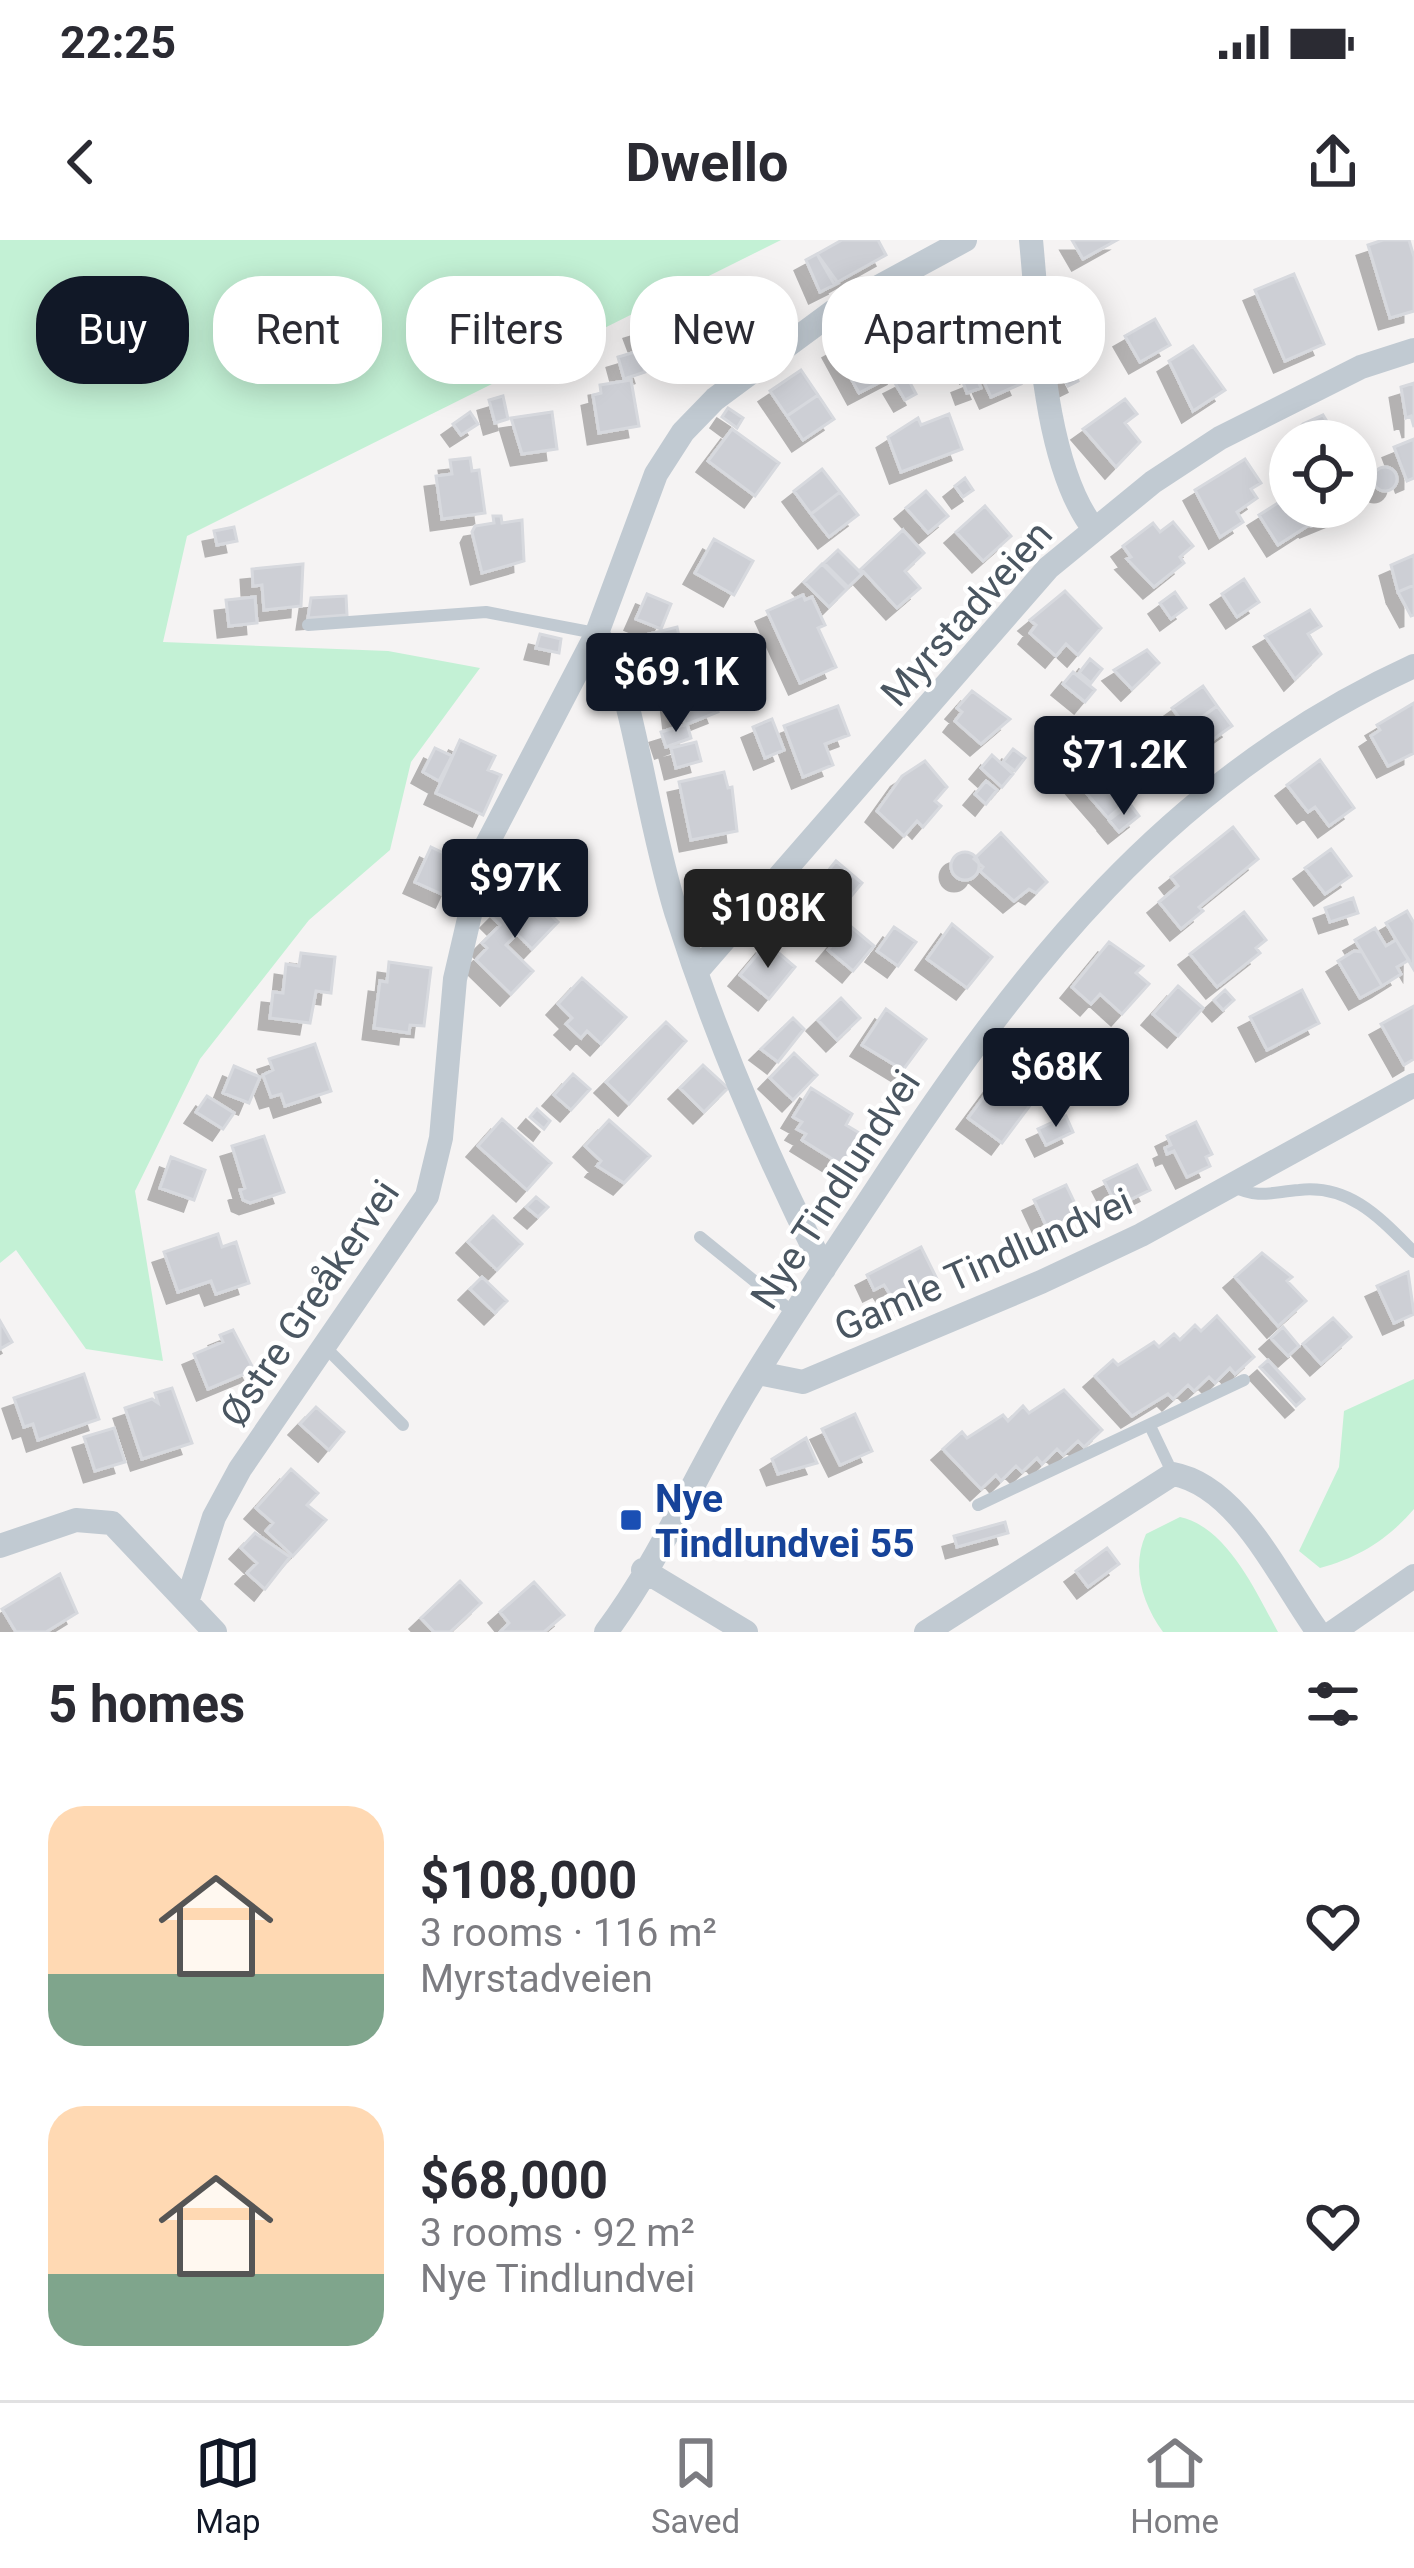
<!DOCTYPE html>
<meta charset="utf-8">
<style>
:root{--surface:#fff;--page:#f2f2f3;--text:#2b2b33;--muted:#7c7c81;--line:#e1e1e2;--accent:#111827}
body{margin:0;font-family:Roboto,sans-serif;background:var(--page);color:var(--text);height:100vh;display:flex;flex-direction:column;font-size:45px;white-space:nowrap}
*{box-sizing:border-box;margin:0}
p{font-size:39px;color:var(--muted)}
.icon{flex:none;width:66px;height:66px;fill:none;stroke:currentColor;stroke-width:2;stroke-linecap:round;stroke-linejoin:round}
.map{position:relative;height:1392px;overflow:hidden}
.drawer{display:flex;flex-direction:column;background:var(--surface);flex:1}
.drawer>*{flex:none}
.guide{position:absolute;left:36px;top:36px;width:1344px;height:108px;display:flex;gap:24px}
.tools{position:absolute;left:1269px;top:180px;display:grid;gap:24px}
.tools a{display:grid;place-items:center;width:108px;height:108px;border-radius:50%;background:var(--surface);box-shadow:0 6px 30px #0003;font-size:60px}
.price{position:absolute;translate:-50% -102px;padding:0 27px;border-radius:12px;background:var(--accent);color:#fff;font-size:39px;line-height:78px;filter:drop-shadow(0 3px 6px #0008)}
.price::after{content:'';position:absolute;left:50%;top:72px;width:36px;height:27px;margin-left:-18px;background:inherit;clip-path:polygon(0 0,100% 0,50% 100%)}
.price.current{background:#222;color:#fff}
ul{padding:0;list-style:none}
li{display:flex;align-items:center;gap:36px;height:300px;padding:0 48px}
li span{display:grid;place-items:center;flex:none;width:336px;height:240px;border-radius:36px;color:#555}
li>.icon{margin-inline-start:auto}
span .icon{width:144px;height:144px;fill:#fffc;stroke-width:1}
li b{font-size:51px}
h2{display:flex;justify-content:space-between;align-items:center;height:144px;padding:0 48px;font-size:51px}
.chip{padding:0 42px;border-radius:48px;background:var(--surface);box-shadow:0 6px 30px #0003;font-size:42px;line-height:108px}
.chip.current{background:var(--accent);color:#fff}
.status{display:flex;justify-content:space-between;align-items:center;height:84px;padding:0 60px;background:var(--surface);direction:ltr}
.status svg{height:33px;fill:currentColor}
header{display:flex;justify-content:space-between;align-items:center;height:156px;padding:0 48px;background:var(--surface);font-size:54px;font-weight:700}
.tabs{display:flex;justify-content:space-around;align-items:center;height:168px;border-top:3px solid var(--line);background:var(--surface);font-size:33px;color:var(--muted)}
.tabs a{display:grid;justify-items:center;gap:6px}
.tabs .current{color:var(--accent)}
.map>svg:first-child{display:block}
.green{fill:#c3f1d5}
.building{fill:#cdcfd5;stroke:#d7d9de;stroke-width:3;filter:url(#shadow)}
.lines{fill:none;stroke-linecap:round;stroke-linejoin:round}
.service{stroke:#c1cad2;stroke-width:12}
.minor{stroke:#c1cad2;stroke-width:24}
.transit-dot{fill:#1a4fb4;stroke:#fff;stroke-width:4.5}
.labels{text-anchor:middle;stroke-width:9;stroke-linejoin:round;paint-order:stroke}
.street-label{font-size:39px;fill:#4a5661;stroke:#fff}
.transit-label{font-size:39px;font-weight:bold;fill:#164399;stroke:#fff;text-anchor:start}
</style>
<div class="status"><b>22:25</b><svg viewBox="0 0 49 12"><path d="M0 12V9h3v3zM5 12V6h3v6zM10 12V3h3v9zM15 12V0h3v12zM26 1h20v11H26zM47 4h2v5h-2z"/></svg></div>
<header><svg class="icon" aria-label="back" viewBox="0 0 24 24"><path d="M15 5l-7 7 7 7"/></svg>Dwello<svg class="icon" aria-label="share" viewBox="0 0 24 24"><path d="M12 15V3M7 8l5-5 5 5M5 13v7h14v-7"/></svg></header>
<div class="map">
<svg width="1414" height="1392" viewBox="0 0 1414 1392">
<defs>
<filter id="shadow"><feDropShadow dx="-11" dy="11" stdDeviation="0" flood-color="#0004"/></filter>
</defs>
<rect width="100%" height="100%" fill="#f5f3f3"/>
<path class="green" d="M0,0H781L187,296L163,402L388,411L480,428L411,522L390,610L309,680L200,819L135,951L163,1121L86,1109L16,1010L0,1023Z
M1414,1139V1269C1387,1300 1360,1317 1320,1328L1299,1311L1339,1227L1344,1171Z
M1180,1277C1227,1287 1256,1352 1278,1392H1163C1142,1363 1131,1327 1146,1294Z"/>
<path class="building" d="M842,0H878L886,15L834,44L817,14Z
M1072,0H1117L1083,19Z
M1383,0H1409L1414,17V71L1390,78L1368,5Z
M817,14L838,43L820,52L806,20Z
M1294,34L1324,104L1285,121L1255,50Z
M960,40L979,76L946,94L927,57Z
M703,71L723,104L686,126L665,84L678,76L683,83Z
M1092,76L1101,92L1075,106L1067,90Z
M1155,79L1170,105L1140,122L1125,96Z
M651,83L661,111L646,117L635,88Z
M872,86L897,133L859,153L834,107Z
M1004,89L1015,112L971,132L961,109Z
M1193,106L1225,150L1193,171L1169,121Z
M638,111L645,132L624,139L618,117Z
M1010,119L1021,144L991,157L980,133Z
M801,130L818,155L787,176L770,151Z
M1073,130L1078,141L1068,146L1062,135Z
M907,137L916,154L905,160L895,143Z
M976,137L981,148L967,153L963,142Z
M631,140L639,186L599,193L593,155L601,153L600,145Z
M1414,143V187L1411,176L1406,178L1401,147Z
M818,155L834,179L803,200L787,176Z
M503,156L508,179L495,183L489,160Z
M1125,159L1137,174L1125,183L1140,202L1116,227L1083,189Z
M728,168L743,178L737,188L722,177Z
M470,172L478,184L461,195L453,184Z
M552,172L557,209L522,214L511,178Z
M949,174L962,209L901,232L888,197L918,178L921,185Z
M1323,175L1339,201H1298L1295,193L1303,184Z
M732,189L779,223L755,256L708,221Z
M1414,199V238L1407,241L1394,207Z
M470,218L472,231L479,230L485,273L442,279L436,236L452,234L450,220Z
M1245,219L1261,243L1251,249L1257,258L1237,272L1243,282L1220,297L1195,250Z
M1373 239a12 12 0 1 1 24 0a12 12 0 1 1-24 0Z
M822,229L840,252L811,274L794,251Z
M965,238L973,250L963,257L955,246Z
M926,251L948,276L928,293L906,268Z
M840,252L858,275L829,297L811,274Z
M1289,256L1290,267H1297L1309,285L1278,305L1259,275Z
M985,266L1011,296L983,321L956,292Z
M1304,267H1335L1338,275L1311,286Z
M493,276H501L502,283L522,280L524,321L482,333L472,292L475,286L494,283Z
M1173,282L1193,306L1180,317L1184,323L1154,347L1127,319L1131,317L1123,306L1153,283L1160,292Z
M234,287L237,301L217,305L214,291Z
M903,290L924,313L905,331L920,348L897,368L861,329Z
M714,299L753,321L734,355L695,333Z
M838,310L862,334L848,347L824,323Z
M1414,315V345L1398,352L1391,325Z
M303,324L301,366L264,370L262,345L253,346L252,329Z
M822,324L847,349L829,367L804,342Z
M1244,339L1259,362L1237,377L1222,354Z
M1414,345V375L1411,376L1398,352Z
M1065,351L1101,388L1078,415L1066,404L1056,416L1030,393L1036,385L1030,380Z
M1175,352L1186,368L1171,379L1160,363Z
M647,354L671,364L661,389L636,379Z
M803,355L805,360L812,357L825,385L818,388L836,427L800,443L767,371Z
M346,356L347,375L308,378L311,358Z
M255,357L257,383L229,386L226,360Z
M1310,370L1321,386L1308,394L1321,414L1295,439L1265,396Z
M677,387L684,417L653,426L645,395Z
M540,394L561,399L559,413L536,408Z
M1147,410L1159,423L1132,449L1114,430Z
M1090,419L1102,429L1091,443L1079,433Z
M1073,432L1095,450L1085,462L1063,444Z
M704,436L718,472L685,485L683,478L675,481L671,449Z
M1203,446L1217,466L1187,488L1172,468Z
M972,451L1010,479L981,504L955,481L962,472L957,468Z
M1414,463V513L1388,526L1371,496L1380,490L1377,485Z
M838,466L849,495L825,504L833,525L803,537L784,486Z
M1217,466L1232,486L1201,508L1187,488Z
M772,479L784,510L765,518L753,487Z
M687,484L691,498L666,507L661,492Z
M1084,487L1112,519L1081,547L1053,514Z
M460,500L495,516L488,530L501,535L483,575L436,553Z
M696,502L701,521L676,528L671,508Z
M435,508L452,516L439,541L423,532Z
M1013,509L1025,518L1015,531L1003,522Z
M992,515L1013,534L1002,547L981,528Z
M1112,519L1130,540L1123,547L1132,557L1108,578L1081,547Z
M1320,520L1354,568L1329,586L1315,567L1308,572L1287,545Z
M925,521L947,547L935,561L941,566L923,587L917,581L904,596L877,571L902,536Z
M724,532L728,548L732,547L737,591L691,600L679,542Z
M986,541L997,550L986,564L975,554Z
M1130,564L1139,576L1119,592L1109,580Z
M1233,587L1258,619L1199,667L1203,671L1181,689L1159,662L1178,646L1171,637Z
M1001,593L1047,642L1036,653L1029,649L1014,661L980,631L983,627L974,619Z
M431,607L462,622L446,656L415,642Z
M1331,609L1351,636L1325,654L1305,628Z
M951 626a14 14 0 1 1 28 0a14 14 0 1 1-28 0Z
M836,621L862,643L826,687L799,665L816,638L820,641Z
M528,653L558,682L532,709L517,694L506,705L533,731L511,754L476,720L487,708L482,703L500,685L492,677L508,661L515,667Z
M1353,658L1358,673L1330,682L1325,668Z
M1407,671L1414,683L1413,728L1386,683Z
M1244,672L1266,700L1256,708L1260,713L1217,747L1190,714Z
M952,684L992,717L967,748L927,719Z
M849,685L874,706L853,731L828,710Z
M894,687L916,702L898,726L877,711Z
M1375,688L1386,706L1396,700L1409,720L1397,727L1401,734L1382,746L1355,700Z
M1109,702L1143,726L1136,733L1149,744L1122,774L1100,754L1091,764L1072,747Z
M767,703L795,727L769,759L740,735Z
M1354,711L1362,712L1382,746L1360,758L1338,721Z
M301,713L335,717L331,753L316,751L310,783L270,778L273,752L283,753L286,724L299,726Z
M389,722L431,728L424,786L410,785L409,793L374,788L380,741L387,742Z
M582,738L626,777L601,804L587,791L581,798L566,784L572,778L558,764Z
M1178,746L1203,768L1178,796L1153,774Z
M1225,750L1234,760L1223,770L1214,760Z
M1302,750L1319,783L1267,810L1250,777Z
M841,758L860,778L837,800L818,780Z
M1414,766V819L1404,825L1381,784Z
M886,769L926,799L903,830L862,805Z
M793,778L804,789L778,822L761,809Z
M666,782L686,801L629,864L606,842Z
M315,804L331,851L285,866L281,854L271,857L263,835L273,830L269,819Z
M794,813L817,835L793,860L770,838Z
M703,825L728,848L704,872L680,848Z
M234,826L260,837L249,863L223,853Z
M573,834L590,849L571,870L554,855Z
M1000,835L1034,860L1002,903L968,878Z
M811,848L852,874L846,885L861,894L842,925L802,900L806,894L797,889L802,882L793,877Z
M207,856L234,873L223,889L196,872Z
M537,869L550,881L544,889L530,877Z
M1066,876L1073,892L1046,905L1038,889Z
M502,879L551,923L527,950L478,906Z
M609,880L650,916L624,943L597,926L601,921L585,906Z
M1196,882L1212,914L1206,917L1210,926L1187,937L1174,911L1167,914L1165,908L1171,905L1167,896Z
M264,896L284,952L250,963L243,960L240,950L245,948L232,906Z
M171,917L205,930L194,960L160,948Z
M1137,925L1150,950L1117,966L1104,941Z
M1066,945L1082,978L1050,994L1034,960Z
M536,957L548,967L538,977L526,967Z
M493,976L522,1004L497,1030L468,1002Z
M218,994L222,1007L236,1002L249,1043L216,1054L211,1041L178,1052L164,1012Z
M921,1007L941,1047L899,1068L884,1045L874,1050L867,1035Z
M1262,1013L1292,1037L1287,1041L1306,1061L1278,1086L1235,1037Z
M1408,1032L1414,1074L1394,1083L1377,1046Z
M482,1037L507,1061L495,1073L470,1049Z
M1217,1076L1254,1117L1235,1134L1230,1128L1215,1143L1209,1137L1194,1151L1188,1145L1173,1159L1168,1154L1132,1176L1095,1136L1113,1120L1118,1125L1154,1102L1159,1107L1174,1094L1180,1100L1195,1085L1201,1091Z
M1333,1078L1351,1097L1321,1124L1303,1104Z
M0,1081L12,1102L0,1109Z
M1283,1087L1299,1106L1288,1116L1271,1098Z
M233,1090L254,1130L208,1149L194,1114L223,1102L220,1095Z
M1268,1120L1304,1159L1296,1166L1260,1127Z
M84,1134L99,1179L38,1200L33,1184L24,1187L14,1158Z
M172,1148L192,1203L142,1219L125,1168L152,1159L158,1163L155,1153Z
M1064,1150L1102,1190L1084,1207L1078,1201L1063,1215L1057,1209L1042,1224L1037,1218L1022,1232L1016,1226L1001,1241L996,1235L981,1249L943,1209L962,1192L967,1198L1003,1175L1008,1181L1023,1166L1029,1173Z
M316,1167L344,1192L329,1210L300,1184Z
M855,1174L872,1211L840,1225L822,1189Z
M114,1188L125,1222L95,1231L84,1197Z
M806,1198L817,1223L778,1234L772,1219Z
M291,1229L318,1253L307,1265L326,1280L293,1316L266,1291L273,1283L256,1268Z
M1005,1282L1008,1293L957,1307L954,1296Z
M255,1293L290,1317L265,1349L247,1333L257,1323L241,1308Z
M1107,1308L1119,1324L1088,1347L1076,1331Z
M60,1334L77,1373L46,1392H16L2,1369Z
M460,1341L481,1363L450,1392H434L421,1378Z
M534,1342L564,1375L544,1392H500L509,1383L500,1372Z"/>
<g class="lines">
<path class="service" d="M308,385L486,372L595,393
M1234,947C1258,959 1273,952 1299,950C1350,944 1381,979 1414,1012
M700,997L795,1074
M325,1107L403,1185
M1151,1188L1173,1234
M978,1265L1244,1140"/>
<path class="minor" d="M1031,0C1039,81 1043,224 1094,289
M597,393L616,422C640,504 651,590 676,672C715,795 766,915 824,1029
M697,731L1048,328L1153,242L1220,198L1361,127L1414,110
M758,1133L803,1142L1041,1042L1141,995L1414,845
M0,1306L76,1280L112,1283L215,1392
M643,1330L746,1392
M187,1362L214,1277L240,1229L427,956L441,898L455,739L486,606L597,393L656,234L683,192L715,159L834,71L965,0
M606,1392C658,1323 694,1238 738,1164C781,1091 829,1021 876,950C1020,730 1167,539 1414,426
M926,1392L1173,1234C1239,1246 1280,1340 1318,1392
M1333,1392L1414,1336"/>
</g>
<rect class="transit-dot" x="619" y="1268" width="24" height="24" rx="6"/>
<g class="labels">
<g class="street-label">
<text transform="translate(966 373) rotate(-48)" y="14">Myrstadveien</text>
<text transform="translate(835 949) rotate(-57)" y="14">Nye Tindlundvei</text>
<text transform="translate(983 1024) rotate(-24)" y="14">Gamle Tindlundvei</text>
<text transform="translate(309 1063) rotate(-56)" y="14">Østre Greåkervei</text>
</g>
<g class="transit-label">
<text x="655" y="1272">Nye<tspan x="655" dy="45">Tindlundvei 55</tspan></text>
</g>
</g>
</svg>
<div class="tools">
<a><svg class="icon" aria-label="locate" viewBox="0 0 24 24"><circle cx="12" cy="12" r="6"/><path d="M12 2v4M12 18v4M2 12h4M18 12h4"/></svg></a>
</div>
<b class="price" style="left:676px;top:495px">$69.1K</b>
<b class="price" style="left:1124px;top:578px">$71.2K</b>
<b class="price" style="left:515px;top:701px">$97K</b>
<b class="price current" style="left:768px;top:731px">$108K</b>
<b class="price" style="left:1056px;top:890px">$68K</b>
<div class="guide">
<a class="chip current">Buy</a>
<a class="chip">Rent</a>
<a class="chip">Filters</a>
<a class="chip">New</a>
<a class="chip">Apartment</a>
</div>
</div>
<section class="drawer">
<h2>5 homes<svg class="icon" aria-label="filters" viewBox="0 0 24 24"><path d="M4 7h16M4 17h16"/><circle cx="9" cy="7" r="2"/><circle cx="15" cy="17" r="2"/></svg></h2>
<ul>
<li><span style="background:linear-gradient(#ffd9b3 70%,#7fa58c 0)"><svg class="icon" aria-label="home" viewBox="0 0 24 24"><path d="M3 11l9-7 9 7M6 9v11h12V9"/></svg></span><div><b>$108,000</b><p>3 rooms · 116 m²</p><p>Myrstadveien</p></div><svg class="icon" aria-label="heart" viewBox="0 0 24 24"><path d="M12 20l-8-8c-3-5 5-10 8-4 3-6 11-1 8 4z"/></svg></li>
<li><span style="background:linear-gradient(#ffd9b3 70%,#7fa58c 0)"><svg class="icon" aria-label="home" viewBox="0 0 24 24"><path d="M3 11l9-7 9 7M6 9v11h12V9"/></svg></span><div><b>$68,000</b><p>3 rooms · 92 m²</p><p>Nye Tindlundvei</p></div><svg class="icon" aria-label="heart" viewBox="0 0 24 24"><path d="M12 20l-8-8c-3-5 5-10 8-4 3-6 11-1 8 4z"/></svg></li>
</ul>
</section>
<nav class="tabs">
<a class="current"><svg class="icon" aria-label="map" viewBox="0 0 24 24"><path d="M3 6l6-2 6 2 6-2v14l-6 2-6-2-6 2zM9 4v14M15 6v14"/></svg>Map</a>
<a><svg class="icon" aria-label="saved" viewBox="0 0 24 24"><path d="M7 4h10v16l-5-4-5 4z"/></svg>Saved</a>
<a><svg class="icon" aria-label="home" viewBox="0 0 24 24"><path d="M3 11l9-7 9 7M6 9v11h12V9"/></svg>Home</a>
</nav>
